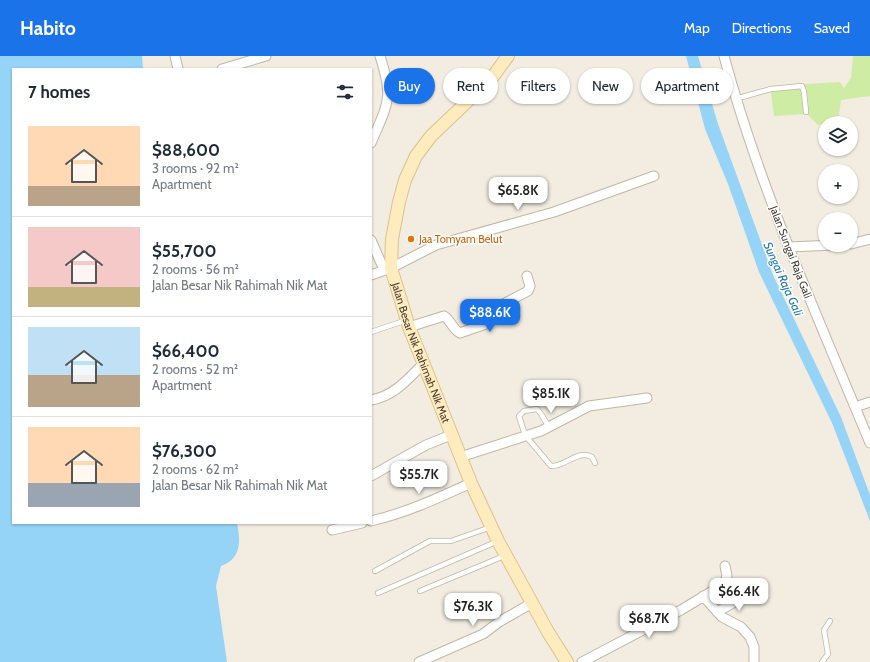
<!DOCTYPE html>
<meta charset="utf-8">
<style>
:root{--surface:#fff;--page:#f2f2f3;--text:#1f2937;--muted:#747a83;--line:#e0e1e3;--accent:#1a73e8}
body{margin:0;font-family:Cabin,sans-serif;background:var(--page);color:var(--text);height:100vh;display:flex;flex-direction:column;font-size:15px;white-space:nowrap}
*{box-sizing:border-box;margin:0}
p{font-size:13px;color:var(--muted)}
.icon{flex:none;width:22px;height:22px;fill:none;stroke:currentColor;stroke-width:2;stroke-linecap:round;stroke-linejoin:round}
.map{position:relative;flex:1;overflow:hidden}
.drawer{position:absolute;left:12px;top:12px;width:360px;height:456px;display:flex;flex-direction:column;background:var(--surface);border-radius:0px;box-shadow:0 1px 3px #0004}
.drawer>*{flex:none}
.hud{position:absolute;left:384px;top:12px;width:380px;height:36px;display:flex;gap:8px}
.tools{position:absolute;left:818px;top:60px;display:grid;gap:8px}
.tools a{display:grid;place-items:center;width:40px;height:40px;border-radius:50%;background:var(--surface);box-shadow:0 1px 3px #0004;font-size:20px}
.price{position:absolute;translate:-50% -34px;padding:0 9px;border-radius:8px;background:#fff;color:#222;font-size:13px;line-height:26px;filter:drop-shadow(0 1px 2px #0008)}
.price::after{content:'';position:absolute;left:50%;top:24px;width:12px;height:9px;margin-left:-6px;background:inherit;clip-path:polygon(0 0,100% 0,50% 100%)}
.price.selected{background:var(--accent);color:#fff}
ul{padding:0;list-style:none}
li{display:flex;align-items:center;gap:12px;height:100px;padding:0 16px}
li+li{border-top:1px solid var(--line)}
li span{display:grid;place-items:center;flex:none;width:112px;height:80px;border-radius:0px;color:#555}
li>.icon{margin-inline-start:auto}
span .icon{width:48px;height:48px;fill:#fffc;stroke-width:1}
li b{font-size:17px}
h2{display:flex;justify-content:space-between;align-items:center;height:48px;padding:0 16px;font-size:17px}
.chip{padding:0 14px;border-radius:18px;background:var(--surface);box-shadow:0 1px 3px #0004;font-size:14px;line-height:36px}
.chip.selected{background:var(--accent);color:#fff}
header{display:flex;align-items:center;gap:24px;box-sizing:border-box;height:56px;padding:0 20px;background:var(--accent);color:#fff}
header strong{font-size:19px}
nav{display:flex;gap:22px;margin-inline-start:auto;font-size:14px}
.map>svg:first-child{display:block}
.green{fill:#cfeca5}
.water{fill:#96d4f7}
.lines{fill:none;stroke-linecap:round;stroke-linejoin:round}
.lane-casing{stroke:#c1b6a6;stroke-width:6}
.street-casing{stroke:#c1b6a6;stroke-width:11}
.secondary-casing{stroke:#dac28d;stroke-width:14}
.lane{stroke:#fff;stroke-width:4.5}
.street{stroke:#fff;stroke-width:9}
.secondary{stroke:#ffecbe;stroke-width:12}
.food-dot{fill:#e8710a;stroke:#fff;stroke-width:1.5}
.labels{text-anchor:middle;stroke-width:3;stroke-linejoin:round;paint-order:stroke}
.food-label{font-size:11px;fill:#c56008;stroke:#fff;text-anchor:start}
.street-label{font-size:11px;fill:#443c31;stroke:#fff}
.water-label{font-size:12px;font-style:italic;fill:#217ab0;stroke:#fff}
</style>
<header>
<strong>Habito</strong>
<nav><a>Map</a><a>Directions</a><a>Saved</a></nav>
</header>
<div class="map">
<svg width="870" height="606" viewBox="0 0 870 606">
<rect width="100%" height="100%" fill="#f2ece1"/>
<path class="green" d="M853,0H870V40L841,44L838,66L818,69L807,58L774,60L770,30L840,26L844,32L851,22Z"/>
<path class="water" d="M0,0H142L143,13H13V467H237C241,486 241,503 221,510L216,530L227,606H0Z
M686,0H698L718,68L773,219L841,361L870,439V465L832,367L759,216L728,128L705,73Z"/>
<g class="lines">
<defs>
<path id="lane" d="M735,43L771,33L802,30L804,36L806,56
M371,276L407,264
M549,371L541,358L537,353L524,355L519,360L525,379L551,410C565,411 578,393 592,401L595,407
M375,515L430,485H451L491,471
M420,535L504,500
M378,537L498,485
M822,606L828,598L824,574L830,565"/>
<path id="street" d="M175,0L178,13
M724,0C760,134 817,259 870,387
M222,13L266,0
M371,87C388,47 394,43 380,0
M371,184L381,207L385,214
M851,188L870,183
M788,191L836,189
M371,219L391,212L436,189L554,156L654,120
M409,271L444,260C451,264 452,273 460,277L486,268L490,255L528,235L530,230L527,220
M371,344C394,340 407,324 423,308
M855,351L870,346
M460,401L541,375L589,350L647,342
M371,420L426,389L451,379
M371,465C406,457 438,442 471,427
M332,474L362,467
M703,540L722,561L741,571L750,581L754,591V606
M717,556L750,537
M419,606L483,578L499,566L532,547
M582,606L681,554L724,528L727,520L725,510"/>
<g id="secondary">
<path id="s1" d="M508,0L491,23L431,80L416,100L405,124L399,146L392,183L391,212L409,271L471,427L498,485L548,576L567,606"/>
</g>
</defs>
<use href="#lane" class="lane-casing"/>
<use href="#street" class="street-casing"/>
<use href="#secondary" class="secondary-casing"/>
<use href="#lane" class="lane"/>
<use href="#street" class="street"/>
<use href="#secondary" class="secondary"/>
</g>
<circle class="food-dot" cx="411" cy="183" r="4"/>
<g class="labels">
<g class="food-label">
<text x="419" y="187">Jaa Tomyam Belut</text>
</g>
<g class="street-label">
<text transform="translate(791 196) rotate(69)" y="4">Jalan Sungai Raja Gali</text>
<text dy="4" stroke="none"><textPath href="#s1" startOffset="342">Jalan Besar Nik Rahimah Nik Mat</textPath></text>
</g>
<g class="water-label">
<text transform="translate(783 223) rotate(66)" y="4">Sungai Raja Gali</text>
</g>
</g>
</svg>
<div class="tools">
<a><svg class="icon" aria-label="layers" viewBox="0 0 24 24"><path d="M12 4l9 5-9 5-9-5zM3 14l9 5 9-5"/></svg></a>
<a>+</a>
<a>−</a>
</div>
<b class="price" style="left:518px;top:155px">$65.8K</b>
<b class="price selected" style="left:490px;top:277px">$88.6K</b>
<b class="price" style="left:551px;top:358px">$85.1K</b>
<b class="price" style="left:419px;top:439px">$55.7K</b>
<b class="price" style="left:739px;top:556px">$66.4K</b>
<b class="price" style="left:473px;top:571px">$76.3K</b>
<b class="price" style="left:649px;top:583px">$68.7K</b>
<div class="hud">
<a class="chip selected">Buy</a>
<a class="chip">Rent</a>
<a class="chip">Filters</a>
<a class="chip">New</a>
<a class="chip">Apartment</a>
</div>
<section class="drawer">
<h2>7 homes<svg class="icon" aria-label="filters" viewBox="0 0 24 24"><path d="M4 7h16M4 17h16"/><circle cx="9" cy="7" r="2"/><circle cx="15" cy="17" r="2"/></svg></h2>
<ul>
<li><span style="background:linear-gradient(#ffd9b3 75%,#b9a48a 0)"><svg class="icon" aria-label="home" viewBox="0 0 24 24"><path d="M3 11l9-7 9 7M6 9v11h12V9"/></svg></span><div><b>$88,600</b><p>3 rooms · 92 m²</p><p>Apartment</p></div></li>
<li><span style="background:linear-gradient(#f6c9c9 75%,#c2b280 0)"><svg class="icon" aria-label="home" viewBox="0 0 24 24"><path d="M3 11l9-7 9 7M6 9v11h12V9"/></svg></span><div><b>$55,700</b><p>2 rooms · 56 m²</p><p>Jalan Besar Nik Rahimah Nik Mat</p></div></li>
<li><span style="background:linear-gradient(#bfe0f5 60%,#b9a48a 0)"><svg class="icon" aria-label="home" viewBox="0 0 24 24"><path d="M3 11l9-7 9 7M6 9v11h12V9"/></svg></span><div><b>$66,400</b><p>2 rooms · 52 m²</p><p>Apartment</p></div></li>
<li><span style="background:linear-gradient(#ffd9b3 70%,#9aa5b1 0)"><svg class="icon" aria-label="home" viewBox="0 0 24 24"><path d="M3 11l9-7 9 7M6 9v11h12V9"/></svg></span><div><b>$76,300</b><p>2 rooms · 62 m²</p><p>Jalan Besar Nik Rahimah Nik Mat</p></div></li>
</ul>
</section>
</div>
